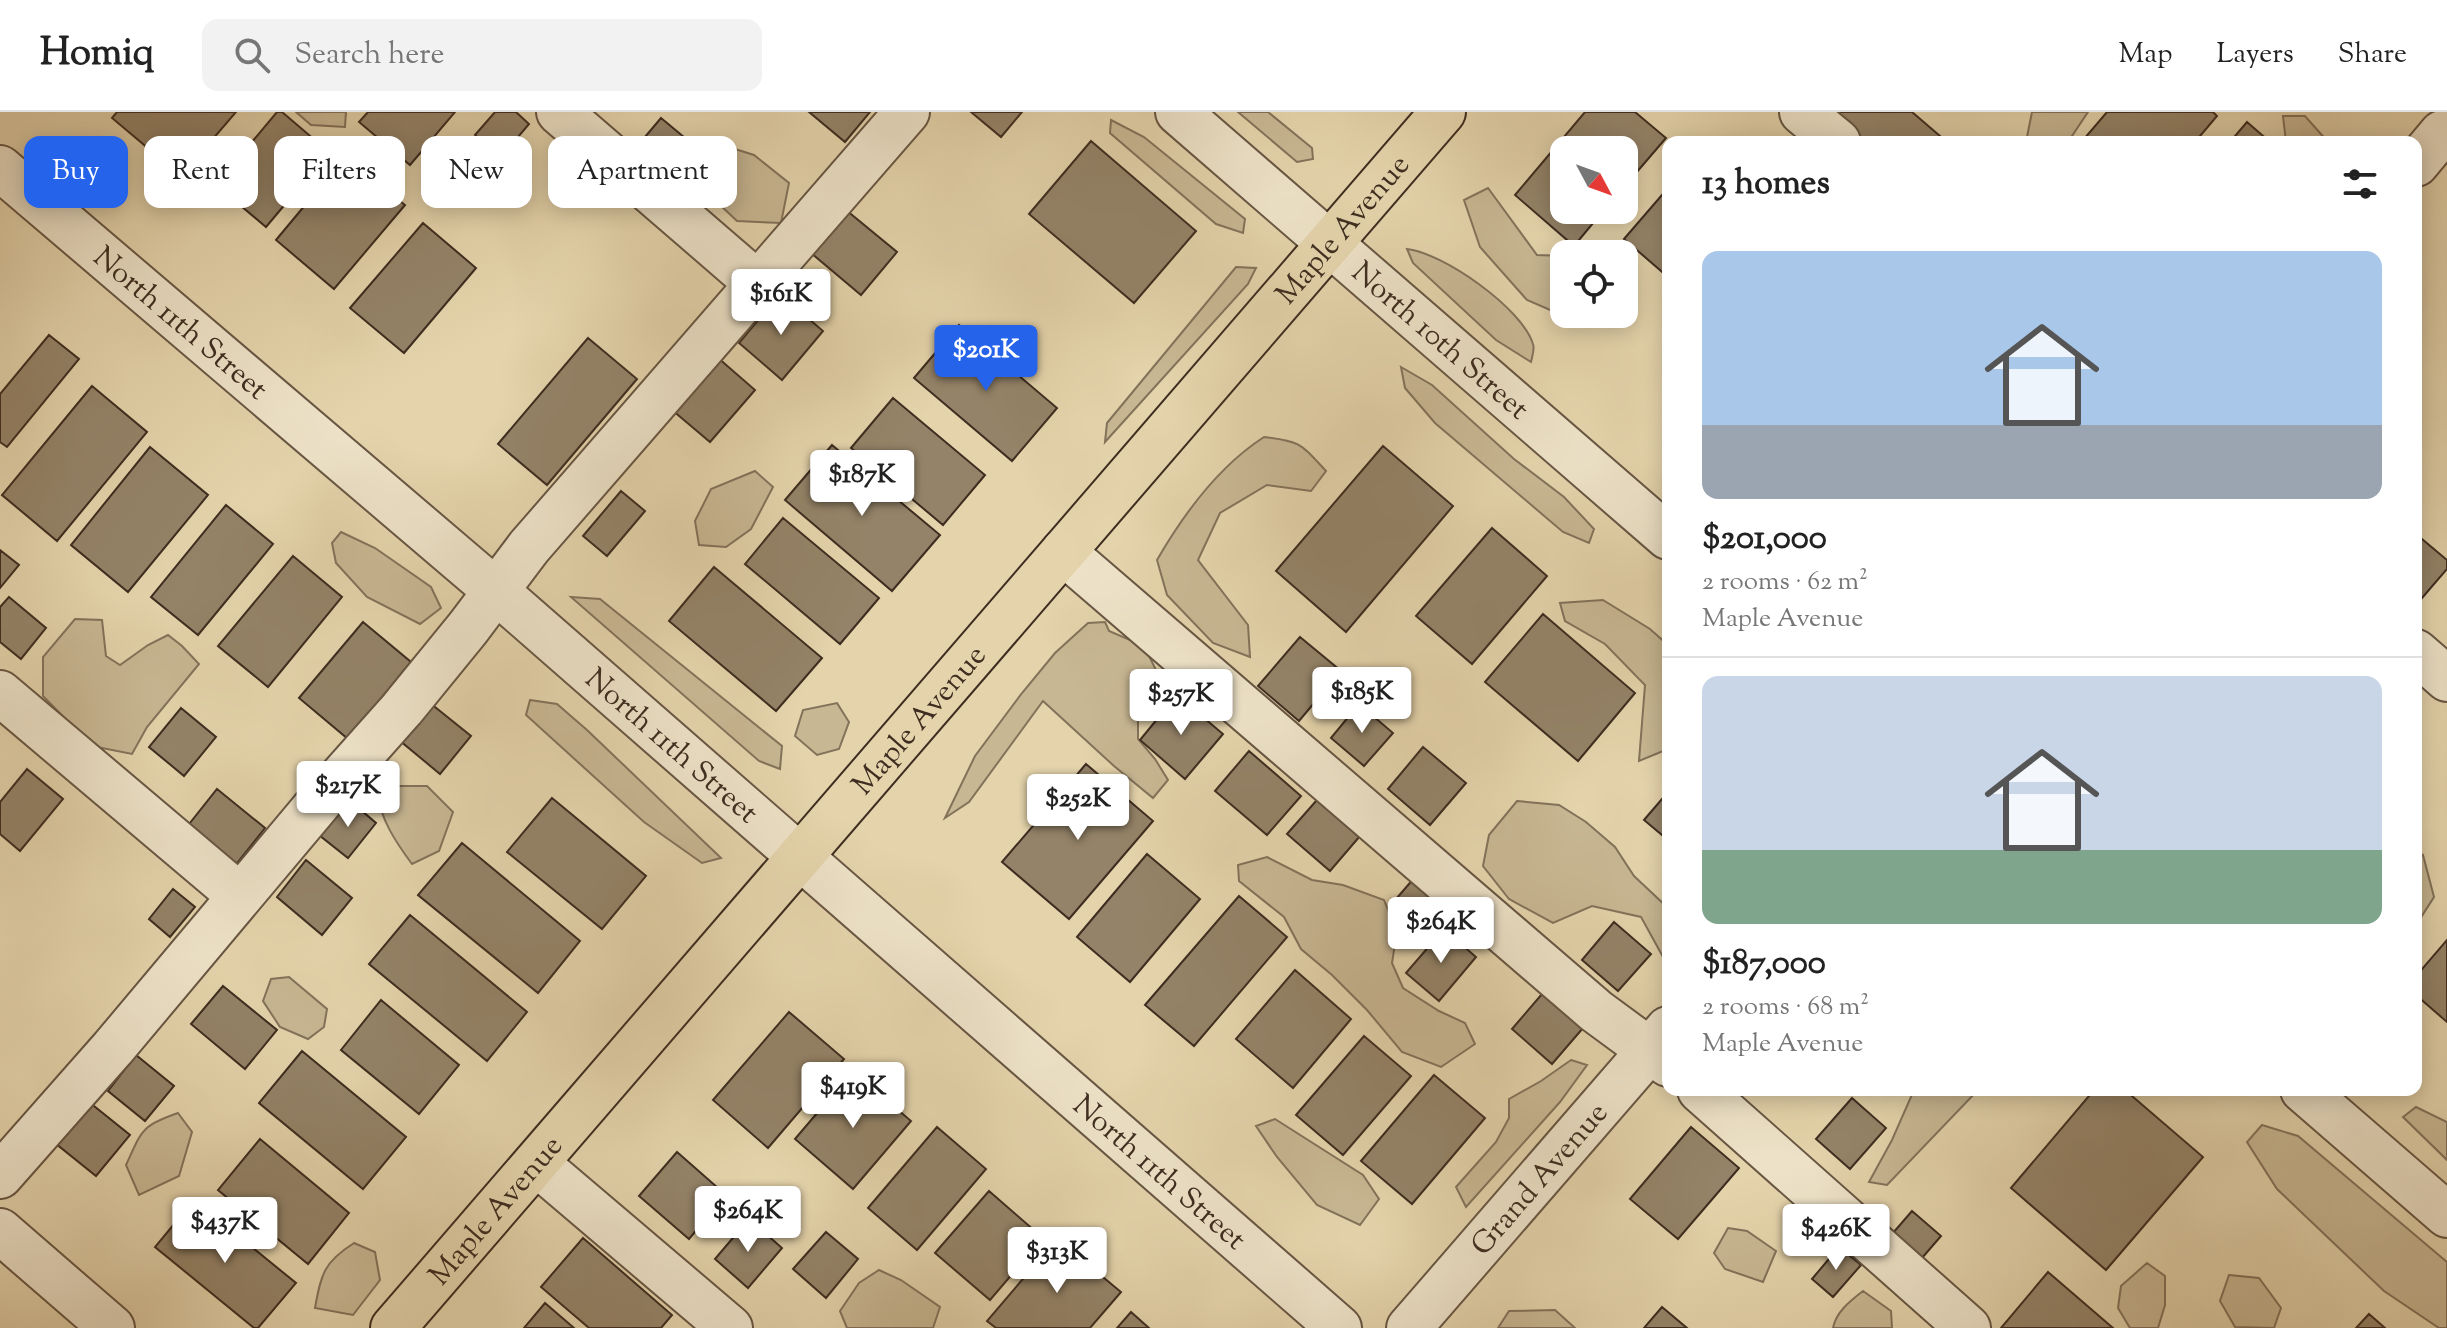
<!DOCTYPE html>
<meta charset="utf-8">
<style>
:root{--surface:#fff;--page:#f2f2f2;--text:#222;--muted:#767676;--line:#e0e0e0;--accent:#2563eb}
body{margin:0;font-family:"Sorts Mill Goudy",serif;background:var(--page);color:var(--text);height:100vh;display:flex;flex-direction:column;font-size:30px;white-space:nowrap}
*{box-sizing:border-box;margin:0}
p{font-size:26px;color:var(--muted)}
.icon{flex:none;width:44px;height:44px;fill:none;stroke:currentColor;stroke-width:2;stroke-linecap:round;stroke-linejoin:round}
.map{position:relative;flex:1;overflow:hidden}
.panel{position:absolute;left:1662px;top:24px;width:760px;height:960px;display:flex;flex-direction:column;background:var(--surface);border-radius:16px;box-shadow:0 4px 20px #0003}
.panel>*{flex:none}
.hud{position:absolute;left:24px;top:24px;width:760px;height:72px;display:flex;gap:16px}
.needle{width:52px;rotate:131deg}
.buttons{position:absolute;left:1550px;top:24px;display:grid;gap:16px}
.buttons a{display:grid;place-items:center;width:88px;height:88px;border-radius:16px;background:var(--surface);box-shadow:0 4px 20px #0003;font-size:40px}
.price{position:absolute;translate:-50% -68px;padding:0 18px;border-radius:8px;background:#fff;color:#222;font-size:26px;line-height:52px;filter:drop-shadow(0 2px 4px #0008)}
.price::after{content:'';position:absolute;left:50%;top:48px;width:24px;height:18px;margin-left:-12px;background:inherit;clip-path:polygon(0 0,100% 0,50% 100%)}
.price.current{background:var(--accent);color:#fff}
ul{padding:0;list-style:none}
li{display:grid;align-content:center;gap:16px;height:424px;padding:0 40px}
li+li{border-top:2px solid var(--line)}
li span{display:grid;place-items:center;height:248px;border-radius:16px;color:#555}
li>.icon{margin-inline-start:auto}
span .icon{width:144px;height:144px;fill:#fffc;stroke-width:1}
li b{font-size:34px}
h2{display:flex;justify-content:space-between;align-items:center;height:96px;padding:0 40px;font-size:34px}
.chip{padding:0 28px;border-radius:16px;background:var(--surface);box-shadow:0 4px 20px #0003;font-size:28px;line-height:72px}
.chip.current{background:var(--accent);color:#fff}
header{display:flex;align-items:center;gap:48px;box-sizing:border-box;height:112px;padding:0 40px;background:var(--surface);border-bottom:2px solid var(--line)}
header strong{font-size:38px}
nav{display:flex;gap:44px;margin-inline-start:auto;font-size:28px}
.search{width:560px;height:72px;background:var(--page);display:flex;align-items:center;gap:20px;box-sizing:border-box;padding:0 28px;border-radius:16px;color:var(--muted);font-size:30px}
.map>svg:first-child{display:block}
.green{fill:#c8b793;stroke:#83725a;stroke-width:2}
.building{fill:#948368;stroke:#3e2d20;stroke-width:2}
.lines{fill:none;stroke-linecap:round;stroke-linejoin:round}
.minor-casing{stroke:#685643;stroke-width:48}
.major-casing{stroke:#3e2d20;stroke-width:48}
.minor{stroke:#ede2c8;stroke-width:44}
.major{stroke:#e4d3ab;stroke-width:44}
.labels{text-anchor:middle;stroke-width:8;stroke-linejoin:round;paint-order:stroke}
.street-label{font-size:30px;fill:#3e2d20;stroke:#ede2c8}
</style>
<header>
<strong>Homiq</strong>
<div class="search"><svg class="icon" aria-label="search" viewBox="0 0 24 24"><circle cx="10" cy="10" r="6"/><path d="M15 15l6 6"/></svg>Search here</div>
<nav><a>Map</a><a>Layers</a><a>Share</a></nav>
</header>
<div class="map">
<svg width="2447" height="1216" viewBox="0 0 2447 1216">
<rect width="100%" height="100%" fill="#e4d3ab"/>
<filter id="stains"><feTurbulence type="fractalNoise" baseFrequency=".0025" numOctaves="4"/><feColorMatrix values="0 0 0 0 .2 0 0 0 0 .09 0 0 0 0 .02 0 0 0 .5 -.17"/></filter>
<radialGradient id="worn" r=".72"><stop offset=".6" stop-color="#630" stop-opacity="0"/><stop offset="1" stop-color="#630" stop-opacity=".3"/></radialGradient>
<path class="green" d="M296,0H346L345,15L311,13Z
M1238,0H1268L1312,36L1313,47L1297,50Z
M2032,0H2088L2068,30H2026Z
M2283,4H2305L2328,30H2286Z
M1111,8L1144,25L1245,107L1243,121L1216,112L1110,21Z
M722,33L754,43L789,71L781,111L737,109L700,74L699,45Z
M1488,76L1537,143L1564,144V202H1584L1580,211L1527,188L1480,135L1464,88Z
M1407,137C1443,141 1522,196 1533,232C1535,237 1532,245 1531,250L1496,228L1413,151Z
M1236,155L1256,156L1248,172L1105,330L1107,311Z
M1401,255L1432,273L1514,347L1564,385L1594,417L1589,431L1563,420L1435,311L1405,276Z
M1264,325C1301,329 1301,332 1326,359L1311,379L1267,373L1220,401L1198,448L1248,513L1250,545L1213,531L1167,483L1157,448C1183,403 1219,354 1264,325Z
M755,359L773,375L751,417L726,435L699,433L695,409L711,377Z
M341,420L375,436L431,475L441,496L420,512L367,485L336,451L332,431Z
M571,485L600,487L782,634L780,657L759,649Z
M1603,488L1650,517L1668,533V637L1639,649L1645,573L1605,532L1565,509L1560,491Z
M75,507L102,508L106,544L120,553L148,533L168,523L182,534L199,552L147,615L132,642L92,634L43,584V545Z
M1105,510L1109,519L1144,534L1159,564L1138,604V627L1155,647L1168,668L1153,686L1114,654L1043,589L969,690L945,706L975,644L1022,581L1055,541L1088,511Z
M530,588L557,592L587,618L721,746L702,751L644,710L526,603Z
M837,591L849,610L839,637L817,643L795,624L803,598Z
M398,674H427L453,700L439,739L412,752C395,729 381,708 377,680Z
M1517,689L1559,693L1586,710L1615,735L1634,764L1668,796V854L1641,805L1592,794L1553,811L1509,787L1483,754L1489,723Z
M2423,743L2434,785L2416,813V746Z
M1267,745L1312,768L1343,773L1384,788L1397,819L1392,851L1403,876L1439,899L1465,911L1475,932L1441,955L1402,940L1367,898L1332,863L1301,837L1284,805L1239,769L1238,753Z
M289,865L327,897L324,915L308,927L280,915L263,889L271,867Z
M1571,948L1587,953L1560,990L1466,1095L1456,1075L1496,1030L1509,1006V987L1541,969Z
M1914,978H1978L1887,1073L1869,1070L1892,1028Z
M2416,995L2447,1010V1048L2403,1005Z
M178,1001L192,1020L179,1064L139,1083L126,1053C142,1019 140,1014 178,1001Z
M1275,1007L1363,1063L1379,1087L1360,1113L1317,1093L1277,1045L1256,1014Z
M2262,1013L2298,1024L2447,1150V1216H2439L2384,1179L2277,1077L2247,1030Z
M1728,1116L1747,1119L1776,1139L1763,1170L1725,1157L1714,1141Z
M354,1131L375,1140L380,1168L353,1203L315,1196C321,1162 324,1150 354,1131Z
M2147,1151L2165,1164V1193L2158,1216H2130L2118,1196L2121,1174Z
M879,1158L901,1168L940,1195L933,1216H847L840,1199L859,1171Z
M2229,1163L2259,1166L2281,1196L2274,1216L2235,1215L2220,1189Z
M1863,1179L1891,1199L1892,1216H1833C1836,1200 1850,1189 1863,1179Z
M1555,1198L1575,1216H1498L1509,1199Z"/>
<path class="building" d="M117,0H236L181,64L112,6Z
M277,0H282L329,40L266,115L216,73Z
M368,0H455L410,53L359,10Z
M495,0H516L529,12L501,45L475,23Z
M809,0H870L845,30Z
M971,0H1022L1001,25Z
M1585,0H1635L1666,26L1624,75V38H1564V98H1604L1574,134L1515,83Z
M1828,0H1912L1947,30H1863Z
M2107,0H2213L2217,4L2195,30H2087L2084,27Z
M661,6L696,35L679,54L645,25Z
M2247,10L2270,30H2230Z
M1091,29L1196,119L1134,191L1029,102Z
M346,44L405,93L334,177L276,128Z
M1668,76V165L1624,127Z
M846,98L897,140L861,183L811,141Z
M423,111L476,156L404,241L350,196Z
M780,182L823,219L782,268L739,231Z
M959,213L1057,296L1012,349L914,266Z
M49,223L79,247L7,335L0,330V282Z
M588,226L637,267L547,373L498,332Z
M717,245L755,278L710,330L672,298Z
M92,274L147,320L57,429L2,383Z
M893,286L985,363L943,413L851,336Z
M832,333L940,423L892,479L785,388Z
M1383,334L1453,394L1346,520L1276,459Z
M150,335L208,383L128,480L71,433Z
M621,379L645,399L607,444L583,424Z
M226,393L273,432L198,523L151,485Z
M783,406L879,486L840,532L745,452Z
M1492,416L1547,464L1472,552L1416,504Z
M2416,422L2447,448V457L2416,493Z
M0,438L19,453L0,476Z
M293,444L342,485L268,575L218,534Z
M714,455L822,546L776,599L669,509Z
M9,485L46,516L21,547L0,530V495Z
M1543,502L1635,581L1578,649L1485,570Z
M363,510L411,550L348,627L299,586Z
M1300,525L1341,559L1299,609L1258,574Z
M1177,583L1223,622L1185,667L1140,628Z
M430,591L471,624L440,662L399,628Z
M1359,592L1393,621L1364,654L1331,626Z
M181,596L216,625L184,664L149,635Z
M1423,635L1466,671L1430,713L1388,677Z
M1249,639L1301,684L1267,723L1215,679Z
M1086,652L1153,709L1069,807L1002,750Z
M27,657L63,687L20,739L0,722V690Z
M217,677L265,716L230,760L182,721Z
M1324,680L1366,717L1330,759L1287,722Z
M1668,680V728L1644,708Z
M552,686L646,764L602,817L507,740Z
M348,687L376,711L348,746L319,723Z
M462,731L580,829L538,881L418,783Z
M1147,742L1200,787L1130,870L1077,825Z
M306,748L352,786L322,823L277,785Z
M1415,765L1446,791L1420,820L1390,794Z
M173,777L195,795L170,825L149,807Z
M1239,784L1287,825L1194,934L1145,893Z
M410,803L527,900L487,949L369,852Z
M1614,810L1651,842L1618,879L1582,848Z
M1444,817L1476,845L1439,889L1406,861Z
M2447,828V910L2416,883V864Z
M1295,858L1351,907L1293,976L1236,927Z
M223,874L277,918L245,957L191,912Z
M1542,882L1583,916L1552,952L1512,917Z
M381,888L459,953L419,1002L341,938Z
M789,900L844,947L768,1036L713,988Z
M1364,924L1411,964L1343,1043L1296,1003Z
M302,939L406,1025L363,1077L259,991Z
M136,943L174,974L145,1009L108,979Z
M853,959L911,1009L853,1077L795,1027Z
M1434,963L1485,1006L1412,1092L1361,1049Z
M2094,978H2125L2203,1045L2106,1158L2011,1076Z
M1852,986L1886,1016L1850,1057L1816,1027Z
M89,990L130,1023L96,1064L55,1031Z
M937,1015L986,1057L917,1138L868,1096Z
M1691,1015L1739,1056L1678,1127L1630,1087Z
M260,1027L349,1101L308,1152L218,1078Z
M677,1040L726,1083L689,1127L639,1084Z
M989,1079L1043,1126L990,1188L935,1141Z
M194,1088L296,1171L258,1216H254L155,1135Z
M1912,1099L1941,1124L1922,1146L1893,1121Z
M749,1107L782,1136L748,1176L715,1147Z
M826,1120L858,1147L826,1186L793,1157Z
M583,1126L672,1203L661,1216H589L541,1175Z
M1057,1127L1121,1180L1090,1216H996L987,1209Z
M1839,1135L1861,1153L1833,1185L1812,1167Z
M2048,1160L2113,1216H2001Z
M545,1191L574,1216H524Z
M1662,1195L1687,1216H1644Z
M1131,1200L1149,1216H1117Z
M2369,1202L2385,1216H2356Z"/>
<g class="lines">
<defs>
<g id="minor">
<path d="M559,0L758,172"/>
<path id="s1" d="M1178,0L1668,425"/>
<path d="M1802,0L1838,30"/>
<path d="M2416,52L2442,21"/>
<path id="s2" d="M0,56L496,479L1339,1216"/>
<path d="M1063,440L1596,899L1668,952"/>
<path d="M2416,540L2447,567"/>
<path d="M0,581L240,784"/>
<path d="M1700,978L1968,1216"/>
<path d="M2303,978L2447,1103"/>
<path d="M536,1051L730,1216"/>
<path d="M0,1064L113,936L322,687L402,597L468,516L529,435L907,0"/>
<path d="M0,1119L112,1216"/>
<path id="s3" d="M1409,1216L1668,917"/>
</g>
<g id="major">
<path id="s4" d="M393,1216L1443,0"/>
</g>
</defs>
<use href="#minor" class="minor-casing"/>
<use href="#major" class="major-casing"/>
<use href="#minor" class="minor"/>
<use href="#major" class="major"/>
</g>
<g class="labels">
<g class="street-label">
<text dy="10" stroke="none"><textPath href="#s4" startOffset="1452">Maple Avenue</textPath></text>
<text dy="10" stroke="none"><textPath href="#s2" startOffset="238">North 11th Street</textPath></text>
<text dy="10" stroke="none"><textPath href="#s1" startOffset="348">North 10th Street</textPath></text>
<text dy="10" stroke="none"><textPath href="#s4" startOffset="804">Maple Avenue</textPath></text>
<text dy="10" stroke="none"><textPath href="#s2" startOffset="886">North 11th Street</textPath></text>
<text dy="10" stroke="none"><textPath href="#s2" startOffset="1534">North 11th Street</textPath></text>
<text dy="10" stroke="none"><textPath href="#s3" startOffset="198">Grand Avenue</textPath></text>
<text dy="10" stroke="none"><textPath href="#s4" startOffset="156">Maple Avenue</textPath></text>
</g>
</g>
<rect width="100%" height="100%" filter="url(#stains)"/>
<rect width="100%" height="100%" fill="url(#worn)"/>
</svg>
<div class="buttons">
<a><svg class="needle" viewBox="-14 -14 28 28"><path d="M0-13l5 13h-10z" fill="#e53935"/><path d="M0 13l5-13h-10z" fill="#767676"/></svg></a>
<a><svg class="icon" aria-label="locate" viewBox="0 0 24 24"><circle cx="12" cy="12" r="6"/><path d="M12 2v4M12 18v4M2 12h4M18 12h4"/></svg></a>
</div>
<b class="price" style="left:781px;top:225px">$161K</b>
<b class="price current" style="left:986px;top:281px">$201K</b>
<b class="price" style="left:862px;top:406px">$187K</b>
<b class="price" style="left:1362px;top:623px">$185K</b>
<b class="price" style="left:1181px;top:625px">$257K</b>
<b class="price" style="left:348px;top:717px">$217K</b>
<b class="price" style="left:1078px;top:730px">$252K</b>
<b class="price" style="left:1441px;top:853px">$264K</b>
<b class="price" style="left:853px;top:1018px">$419K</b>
<b class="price" style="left:748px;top:1142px">$264K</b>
<b class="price" style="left:225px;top:1153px">$437K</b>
<b class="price" style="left:1836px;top:1160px">$426K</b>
<b class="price" style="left:1057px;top:1183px">$313K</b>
<div class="hud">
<a class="chip current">Buy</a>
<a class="chip">Rent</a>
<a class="chip">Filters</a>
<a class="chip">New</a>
<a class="chip">Apartment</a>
</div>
<section class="panel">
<h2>13 homes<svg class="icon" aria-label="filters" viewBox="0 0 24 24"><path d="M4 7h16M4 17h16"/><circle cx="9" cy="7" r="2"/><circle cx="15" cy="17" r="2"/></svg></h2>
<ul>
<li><span style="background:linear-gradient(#a9c7e8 70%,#9aa5b1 0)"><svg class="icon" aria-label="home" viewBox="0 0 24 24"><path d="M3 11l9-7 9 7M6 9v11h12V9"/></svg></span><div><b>$201,000</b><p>2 rooms · 62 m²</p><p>Maple Avenue</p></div></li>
<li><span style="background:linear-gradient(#c9d6e8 70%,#7fa58c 0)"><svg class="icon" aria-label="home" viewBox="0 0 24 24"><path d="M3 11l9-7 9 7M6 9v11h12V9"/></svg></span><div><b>$187,000</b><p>2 rooms · 68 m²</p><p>Maple Avenue</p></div></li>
</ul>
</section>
</div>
